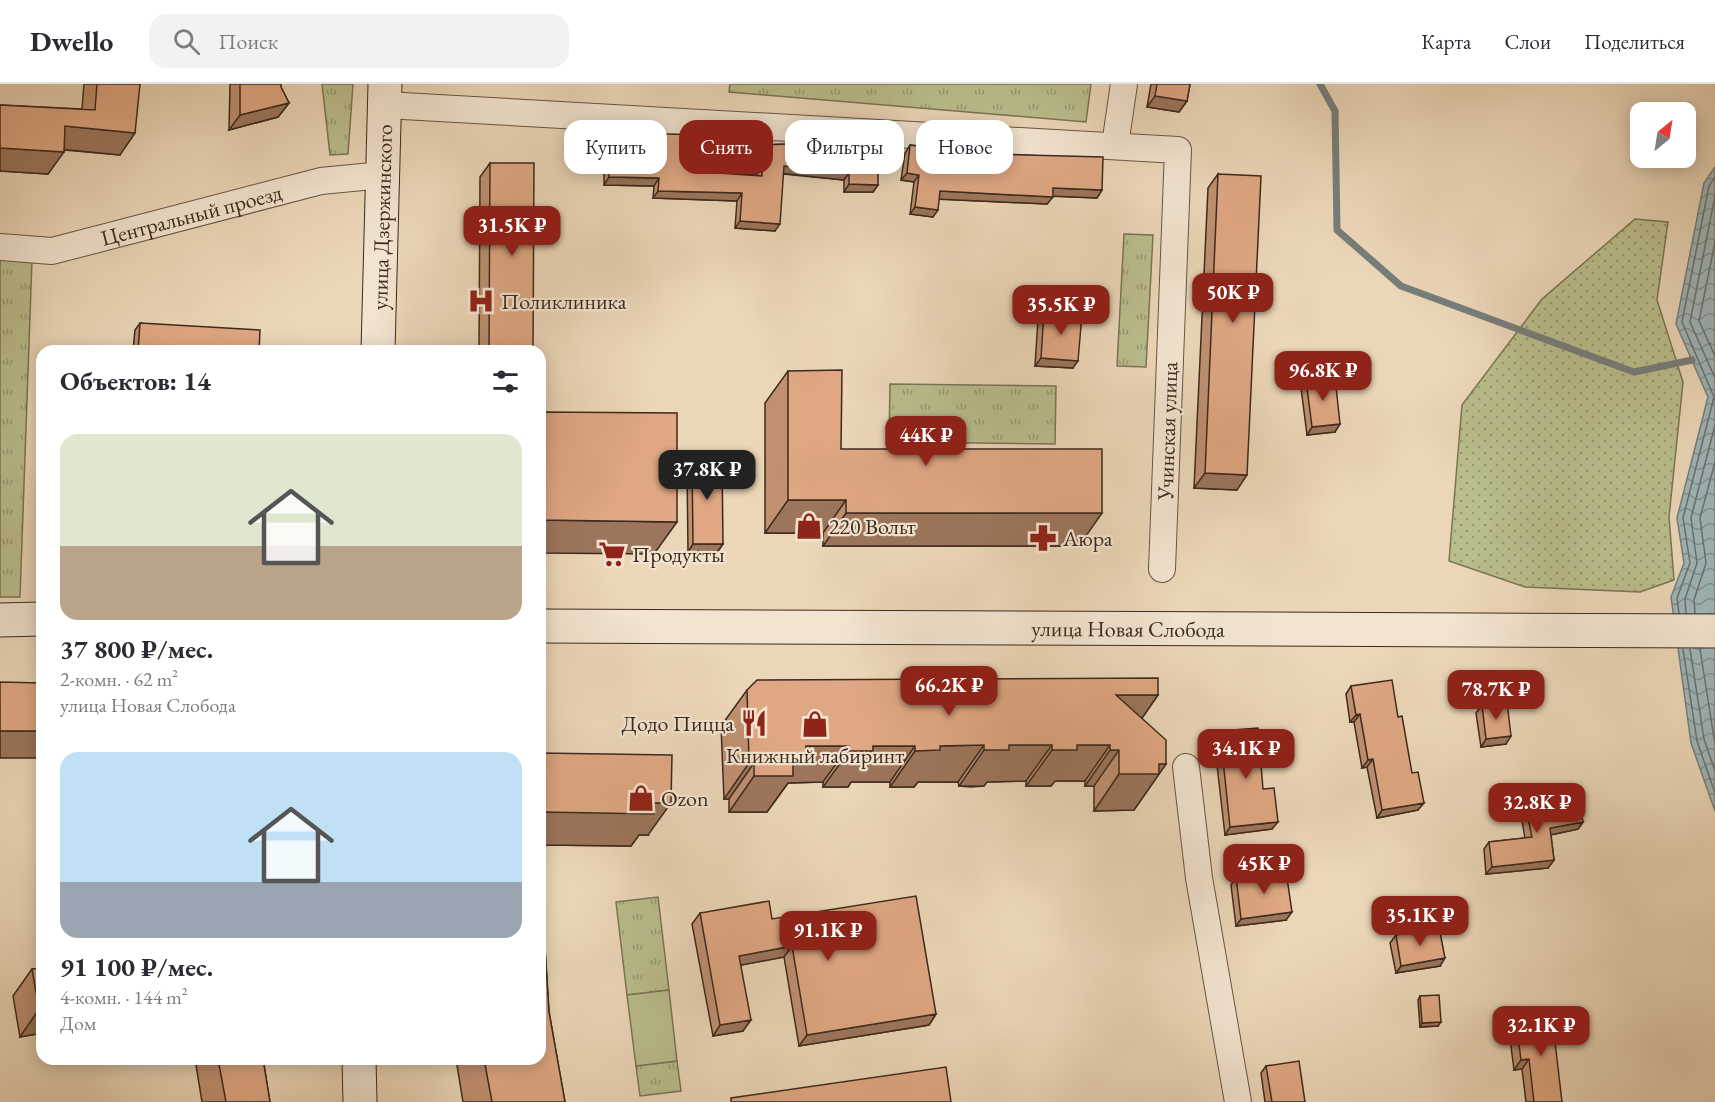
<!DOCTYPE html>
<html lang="ru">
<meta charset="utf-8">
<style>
:root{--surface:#fff;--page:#f2f2f3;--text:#2b2b33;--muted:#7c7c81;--line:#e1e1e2;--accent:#8f2418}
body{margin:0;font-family:"EB Garamond",serif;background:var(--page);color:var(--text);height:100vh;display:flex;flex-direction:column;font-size:22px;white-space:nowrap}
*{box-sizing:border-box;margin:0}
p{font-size:20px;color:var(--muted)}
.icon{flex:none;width:33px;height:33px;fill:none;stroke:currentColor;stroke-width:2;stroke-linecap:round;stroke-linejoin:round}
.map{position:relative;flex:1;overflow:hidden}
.drawer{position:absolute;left:36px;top:261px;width:510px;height:720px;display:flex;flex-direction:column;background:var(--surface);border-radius:18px;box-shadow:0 3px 15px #0003}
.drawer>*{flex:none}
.guide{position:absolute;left:564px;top:36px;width:570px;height:54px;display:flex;gap:12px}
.needle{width:39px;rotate:30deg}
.tools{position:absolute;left:1630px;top:18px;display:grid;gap:12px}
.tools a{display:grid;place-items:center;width:66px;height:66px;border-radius:12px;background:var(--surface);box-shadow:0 3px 15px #0003;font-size:30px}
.price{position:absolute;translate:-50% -51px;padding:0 14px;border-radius:12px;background:var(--accent);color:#fff;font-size:20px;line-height:39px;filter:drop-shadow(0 2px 3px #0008)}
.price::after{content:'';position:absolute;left:50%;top:36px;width:18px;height:14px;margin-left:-9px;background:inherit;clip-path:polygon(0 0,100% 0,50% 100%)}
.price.selected{background:#222;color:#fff}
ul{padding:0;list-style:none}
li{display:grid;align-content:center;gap:12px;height:318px;padding:0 24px}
li span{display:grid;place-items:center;height:186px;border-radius:18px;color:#555}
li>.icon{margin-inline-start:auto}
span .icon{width:108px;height:108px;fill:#fffc;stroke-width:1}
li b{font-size:26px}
h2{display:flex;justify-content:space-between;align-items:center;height:72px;padding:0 24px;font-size:26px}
.pill{padding:0 21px;border-radius:18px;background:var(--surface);box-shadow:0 3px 15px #0003;font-size:21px;line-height:54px}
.pill.selected{background:var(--accent);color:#fff}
header{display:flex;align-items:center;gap:36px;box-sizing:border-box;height:84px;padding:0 30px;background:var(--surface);border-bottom:2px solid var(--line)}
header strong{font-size:28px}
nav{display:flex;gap:33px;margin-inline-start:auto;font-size:21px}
.search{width:420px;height:54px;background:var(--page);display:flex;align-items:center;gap:15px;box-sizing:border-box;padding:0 21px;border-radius:18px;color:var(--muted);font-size:22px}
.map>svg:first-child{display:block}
.grass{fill:url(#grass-dots);stroke:#7b7454;stroke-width:1.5}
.park{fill:url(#park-tufts);stroke:#7b7454;stroke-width:1.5}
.pitch{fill:#babd8c;stroke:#7b7454;stroke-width:1.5}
.water{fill:url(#water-waves);stroke:#767e7b;stroke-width:1.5}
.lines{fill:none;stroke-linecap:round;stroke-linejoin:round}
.shore{stroke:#6c706b;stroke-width:1.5}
.stream{stroke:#767e7b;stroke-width:7}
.street-casing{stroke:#685544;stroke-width:28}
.secondary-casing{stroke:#3c2a1d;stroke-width:35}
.street{stroke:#f2e4d0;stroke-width:26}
.secondary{stroke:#f2e4d0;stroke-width:33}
.wall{fill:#c09071;stroke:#3c2a1d;stroke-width:1.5}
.shaded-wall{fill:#9c755c;stroke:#3c2a1d;stroke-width:1.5}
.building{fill:#dfa783;stroke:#3c2a1d;stroke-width:1.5}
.labels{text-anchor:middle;stroke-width:4.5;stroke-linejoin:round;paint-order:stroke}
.street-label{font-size:22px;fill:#3c2a1d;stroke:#f2e4d0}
.poi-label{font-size:22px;fill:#3c2a1d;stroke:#f2e4d0;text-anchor:start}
</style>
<header>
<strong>Dwello</strong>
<div class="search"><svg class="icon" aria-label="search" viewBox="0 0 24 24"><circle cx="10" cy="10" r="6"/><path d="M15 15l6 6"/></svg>Поиск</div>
<nav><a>Карта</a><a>Слои</a><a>Поделиться</a></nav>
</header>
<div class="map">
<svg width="1715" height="1018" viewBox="0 0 1715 1018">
<defs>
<pattern id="grass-dots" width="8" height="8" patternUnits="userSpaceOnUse" patternTransform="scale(1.5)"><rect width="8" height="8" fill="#babd8c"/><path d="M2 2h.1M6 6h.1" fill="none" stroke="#989a72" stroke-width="1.8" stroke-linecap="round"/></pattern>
<pattern id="park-tufts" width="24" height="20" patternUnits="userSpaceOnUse" patternTransform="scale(1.5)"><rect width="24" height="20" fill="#babd8c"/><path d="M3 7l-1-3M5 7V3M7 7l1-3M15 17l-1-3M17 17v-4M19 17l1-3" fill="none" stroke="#989a72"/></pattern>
<pattern id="water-waves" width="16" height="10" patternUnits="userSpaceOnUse" patternTransform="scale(1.5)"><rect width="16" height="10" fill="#9db6b9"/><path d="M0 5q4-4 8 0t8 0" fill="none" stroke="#819496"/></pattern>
</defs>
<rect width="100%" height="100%" fill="#ebd6b7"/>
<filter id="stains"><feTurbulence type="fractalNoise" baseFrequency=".00333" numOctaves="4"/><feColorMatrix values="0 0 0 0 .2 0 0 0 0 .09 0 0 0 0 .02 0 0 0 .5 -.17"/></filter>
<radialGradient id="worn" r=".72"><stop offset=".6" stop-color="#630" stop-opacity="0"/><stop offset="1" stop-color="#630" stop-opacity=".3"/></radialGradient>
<path class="grass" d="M1635,135L1668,138L1657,216L1683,298L1669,433L1674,496L1640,508L1525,503L1449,477L1462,321L1542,215Z"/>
<path class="park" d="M322,0H353L348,70L330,71Z
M730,0H1091L1086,38L729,8Z
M1124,150L1153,151L1146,283L1117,282Z
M0,174L32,176L20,513H0Z
M890,300L1056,302L1055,360L889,358Z
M658,813L669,906L627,911L616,818Z
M677,977L681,1007L640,1012L636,982Z"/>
<path class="pitch" d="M669,906L677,977L636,982L627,911Z"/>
<path class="water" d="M1715,83V727L1691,659L1671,513L1684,479L1677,434L1708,313L1676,240L1704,99Z"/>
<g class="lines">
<path class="shore" d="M1715,112L1690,238L1715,294
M1715,158L1699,237L1715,272
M1679,529L1677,514L1690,479L1683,434L1714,313L1682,238L1709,102L1715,93
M1686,529L1685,515L1697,479L1691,434L1715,341
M1695,529L1694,516L1706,479L1700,434L1715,378
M1683,565L1697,657L1715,709
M1690,565L1704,655L1715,687
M1700,565L1715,660"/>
<path class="stream" d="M1320,0L1335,27L1337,146L1401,202L1634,288L1692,276"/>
<defs>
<g id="street">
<path d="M385,21L1178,66L1162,485"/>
<path d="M1115,61L1124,0"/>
<path id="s1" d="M0,163L52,167L321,97L383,91"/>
<path d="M1186,683L1199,794L1238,1018"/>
</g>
<g id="secondary">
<path id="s2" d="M378,267L385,0"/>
<path d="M0,536L42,535"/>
<path id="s3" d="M540,542L1715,547"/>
<path d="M359,975L360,1018"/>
</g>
</defs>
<use href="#street" class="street-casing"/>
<use href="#secondary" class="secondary-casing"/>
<use href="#street" class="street"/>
<use href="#secondary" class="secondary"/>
</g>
<path class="wall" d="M84,0H140L120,71L64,66L48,90L0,87V21L82,25Z
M230,0H281V3L289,19L278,33L229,46Z
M1151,0H1190L1187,17L1179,28L1147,23Z
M609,49L718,89L757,91L756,69L762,61L814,59L878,101L873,108H844V96L783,90L775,147L735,144L737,117L653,114L654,102L604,101V56Z
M910,61L985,70L1102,106L1097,114L1053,112L1047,120L939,115L933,133L910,130L914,98L901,96L905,69Z
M490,79L533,267H479L480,93Z
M1218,90L1237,406L1194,404L1208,104Z
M1044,228L1073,284L1035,282L1038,235Z
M140,239L259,267H133L135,246Z
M788,287L841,365L1079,462H823V449H765V319Z
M1306,296L1335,348L1307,351L1301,304Z
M692,374L723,460L718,467L688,468L687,382Z
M1351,602L1398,633L1418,726L1377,734L1367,683L1362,684L1354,638H1350L1346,610Z
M747,606L1158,611L1142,634L1166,680L1134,726L1094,727V702H1085V697H1055L1051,702H1026V697L987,698L984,702L971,703L959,702L958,698H918L914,703H890V698H851L848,703H823V698L788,699L767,728H729V715H724L721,642Z
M1482,621L1506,660L1481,663L1476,629Z
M1220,647L1263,705L1272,745L1225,751L1214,655Z
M540,669L648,751H639L631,762L542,761L541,800L549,928L565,1018H463L456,975H540Z
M1526,724L1583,738L1578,745L1551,751L1554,776L1548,784L1486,790L1484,765L1489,758L1525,754L1521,731Z
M1236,793L1286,836L1236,842L1231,801Z
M700,829L772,835L936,930L929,941L799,962L784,873L741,881L743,947L713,952L692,840Z
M1396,851L1440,882L1396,889L1390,859Z
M42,884V949L20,953L13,912L32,885Z
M1420,912L1438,942L1420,943L1418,916Z
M1516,937L1562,1018H1526L1522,985L1514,986L1509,947Z
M195,975H263L270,1018H202Z
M1266,982L1305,1018H1265L1261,989Z"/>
<path class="shaded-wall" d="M1155,12L1187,17L1179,28L1147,23Z
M289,19L278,33L229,46L240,31Z
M65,42L135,49L120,71L49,64Z
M0,64L64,68L48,90L0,87Z
M784,82L849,89L844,96L779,89Z
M907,89L919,91L914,98L901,96Z
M609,93L659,94L654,102L604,101Z
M849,100L878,101L873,108H844Z
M1053,104L1102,106L1097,114L1048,112Z
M658,107L742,109L737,117L653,114Z
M940,107L1053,113L1047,120L935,115Z
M915,123L938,126L933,133L910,130Z
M740,137L780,140L775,147L735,144Z
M1041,274L1078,277L1073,284L1035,282Z
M1340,340L1335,348L1307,351L1312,343Z
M1205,389L1247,391L1237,406L1194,404Z
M788,416H846L823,449H765Z
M846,429H1102L1079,462H823Z
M540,436L677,438L654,470L540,469Z
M693,460H723L718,467L688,468Z
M1116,611H1158L1133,647Z
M1360,630L1354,638H1350L1356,631Z
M0,647H42V674H0Z
M1511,652L1506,660L1481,663L1486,655Z
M984,661L958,698H918L914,703H890L915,667L940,662Z
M1009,661H1052L1026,697L987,698L984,702H959L984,666Z
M1077,661H1110L1085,697H1055L1051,702H1026L1052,666Z
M806,662H849L823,698L788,699L767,728H729L754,692L793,669Z
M873,662H915L890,698H851L848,703H823L849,667Z
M1110,666H1119L1094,702H1085Z
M1373,675L1367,683L1362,684L1368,676Z
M749,679H754L729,715H724Z
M1159,680H1166L1134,726L1094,727L1119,690Z
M654,719H671L648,751H639L631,762L540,761L542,728Z
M1424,719L1418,726L1377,734L1382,726Z
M1278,738L1272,745L1225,751L1230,743Z
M1583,738L1578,745L1545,752L1550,744Z
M1554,776L1548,784L1486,790L1492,783Z
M1292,828L1286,836L1236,842L1241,835Z
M792,862L784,873L731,883L739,872Z
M1445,874L1440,882L1396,889L1401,882Z
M39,925H42V949L20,953Z
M936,930L929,941L799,962L807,951Z
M751,936L743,947L713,952L720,941Z
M1441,938L1438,942L1420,943L1422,939Z
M1529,975L1522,985L1514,986L1521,976Z"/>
<path class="building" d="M97,0H140L135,49L65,42L64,68L0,64V21L95,26Z
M240,0H281V3L289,19L240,31Z
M1157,0H1190L1187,17L1155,12Z
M609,49L719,51L718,89L762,92V61L814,59L878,61V101L849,100V89L784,82L780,140L740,137L742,109L658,107L659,94L609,93Z
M910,61L955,67H985V70L1103,73L1102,106L1053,104V113L940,107L938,126L915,123L919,91L907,89Z
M490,79H534L533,267H489Z
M1218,90L1261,92L1247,391L1205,389Z
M1044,228L1082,230L1078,277L1041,274Z
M140,239L260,246L259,267H138Z
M842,286L841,365H1102V429H846V416H788V287Z
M1335,293L1340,340L1312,343L1306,296Z
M541,328L677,329V438L540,436Z
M692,374H722L723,460H693Z
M1158,594V611H1116L1166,656V680H1159V690H1119V666H1110V661H1077V666H1052V661H1009V666H984V661L940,662V666L915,667V662H873V667H849V662H806V669H793V692H754V679H749L747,606L757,596Z
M1392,596L1398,633L1402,632L1412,689L1418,688L1424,719L1382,726L1373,675L1368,676L1360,630L1356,631L1351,602Z
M0,598L42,599V647H0Z
M1507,618L1511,652L1486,655L1482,621Z
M1258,644L1263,705L1274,704L1278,738L1230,743L1220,647Z
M540,669L672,671L671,719H654V730L542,728L541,800L549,928L565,1018H492L484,975H540Z
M1578,713L1583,738L1550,744L1554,776L1492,783L1489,758L1532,753L1526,724Z
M1286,787L1292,828L1241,835L1236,793Z
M916,812L936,930L807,951L792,862L739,872L751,936L720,941L700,829L769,817L772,835Z
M1439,843L1445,874L1401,882L1396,851Z
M42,884V925H39L32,885Z
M1439,911L1441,938L1422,939L1420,912Z
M1552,932L1562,1018H1534L1529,975L1521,976L1516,937Z
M218,975H263L270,1018H226Z
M1299,977L1305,1018H1272L1266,982Z
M946,983L951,1018H731V1014Z"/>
<defs>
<symbol id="hospital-bare" viewBox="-9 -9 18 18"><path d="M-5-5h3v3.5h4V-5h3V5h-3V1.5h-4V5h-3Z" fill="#8f2418" stroke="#f2e4d0" stroke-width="2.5" paint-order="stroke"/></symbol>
<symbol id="shop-bare" viewBox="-9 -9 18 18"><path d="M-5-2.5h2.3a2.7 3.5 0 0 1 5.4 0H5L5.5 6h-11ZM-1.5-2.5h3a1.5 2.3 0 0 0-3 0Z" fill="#8f2418" stroke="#f2e4d0" stroke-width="2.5" paint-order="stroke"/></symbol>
<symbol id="pharmacy-bare" viewBox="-9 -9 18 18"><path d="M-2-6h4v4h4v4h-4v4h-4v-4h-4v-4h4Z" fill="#8f2418" stroke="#f2e4d0" stroke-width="2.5" paint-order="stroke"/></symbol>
<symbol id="supermarket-bare" viewBox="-9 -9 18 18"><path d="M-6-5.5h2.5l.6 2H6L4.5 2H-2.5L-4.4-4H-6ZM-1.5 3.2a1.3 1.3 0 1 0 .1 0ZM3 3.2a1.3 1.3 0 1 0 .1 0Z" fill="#8f2418" stroke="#f2e4d0" stroke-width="2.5" paint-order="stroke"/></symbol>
<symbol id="restaurant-bare" viewBox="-9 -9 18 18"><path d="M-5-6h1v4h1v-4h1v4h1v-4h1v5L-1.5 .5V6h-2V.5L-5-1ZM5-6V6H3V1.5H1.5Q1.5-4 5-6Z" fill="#8f2418" stroke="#f2e4d0" stroke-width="2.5" paint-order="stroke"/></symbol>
</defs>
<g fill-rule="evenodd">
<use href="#hospital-bare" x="462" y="198" width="38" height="38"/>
<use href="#shop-bare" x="790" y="423" width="38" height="38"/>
<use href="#pharmacy-bare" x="1024" y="435" width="38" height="38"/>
<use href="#supermarket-bare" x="593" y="451" width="38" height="38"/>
<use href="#restaurant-bare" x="735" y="620" width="38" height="38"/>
<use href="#shop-bare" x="796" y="621" width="38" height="38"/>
<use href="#shop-bare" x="622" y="695" width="38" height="38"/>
</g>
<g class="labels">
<g class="street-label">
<text dy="8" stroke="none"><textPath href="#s1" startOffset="196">Центральный проезд</textPath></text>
<text dy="8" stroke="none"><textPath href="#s2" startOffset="134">улица Дзержинского</textPath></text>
<text transform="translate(1167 347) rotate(-88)" y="8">Учинская улица</text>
<text dy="8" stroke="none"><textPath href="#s3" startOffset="588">улица Новая Слобода</textPath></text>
</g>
<g class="poi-label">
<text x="501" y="225">Поликлиника</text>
<text x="829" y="450">220 Вольт</text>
<text x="1063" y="462">Аюра</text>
<text x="632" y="478">Продукты</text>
<text x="734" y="647" text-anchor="end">Додо Пицца</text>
<text x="815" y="679" text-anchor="middle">Книжный лабиринт</text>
<text x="661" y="722">Ozon</text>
</g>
</g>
<rect width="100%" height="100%" filter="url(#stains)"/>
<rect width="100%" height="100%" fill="url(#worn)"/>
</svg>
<div class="tools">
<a><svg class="needle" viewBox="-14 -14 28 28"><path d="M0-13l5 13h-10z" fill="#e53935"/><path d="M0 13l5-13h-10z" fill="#7c7c81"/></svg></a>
</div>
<b class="price" style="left:512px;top:173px">31.5K ₽</b>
<b class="price" style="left:1233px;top:240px">50K ₽</b>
<b class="price" style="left:1061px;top:252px">35.5K ₽</b>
<b class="price" style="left:1323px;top:318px">96.8K ₽</b>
<b class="price" style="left:926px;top:383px">44K ₽</b>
<b class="price selected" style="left:707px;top:417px">37.8K ₽</b>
<b class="price" style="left:949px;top:633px">66.2K ₽</b>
<b class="price" style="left:1496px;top:637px">78.7K ₽</b>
<b class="price" style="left:1246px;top:696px">34.1K ₽</b>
<b class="price" style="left:1537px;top:750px">32.8K ₽</b>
<b class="price" style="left:1264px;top:811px">45K ₽</b>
<b class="price" style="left:1420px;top:863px">35.1K ₽</b>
<b class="price" style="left:828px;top:878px">91.1K ₽</b>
<b class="price" style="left:1541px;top:973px">32.1K ₽</b>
<div class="guide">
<a class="pill">Купить</a>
<a class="pill selected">Снять</a>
<a class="pill">Фильтры</a>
<a class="pill">Новое</a>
</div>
<section class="drawer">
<h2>Объектов: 14<svg class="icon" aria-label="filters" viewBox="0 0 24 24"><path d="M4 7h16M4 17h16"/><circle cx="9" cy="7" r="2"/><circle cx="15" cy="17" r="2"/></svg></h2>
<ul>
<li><span style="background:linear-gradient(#dfe7d0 60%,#b9a48a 0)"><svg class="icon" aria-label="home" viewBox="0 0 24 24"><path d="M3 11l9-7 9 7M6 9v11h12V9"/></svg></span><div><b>37 800 ₽/мес.</b><p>2-комн. · 62 m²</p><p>улица Новая Слобода</p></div></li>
<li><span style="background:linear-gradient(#bfe0f5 70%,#9aa5b1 0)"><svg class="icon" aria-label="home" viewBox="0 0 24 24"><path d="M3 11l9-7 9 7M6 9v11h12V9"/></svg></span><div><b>91 100 ₽/мес.</b><p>4-комн. · 144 m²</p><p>Дом</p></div></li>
</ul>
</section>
</div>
